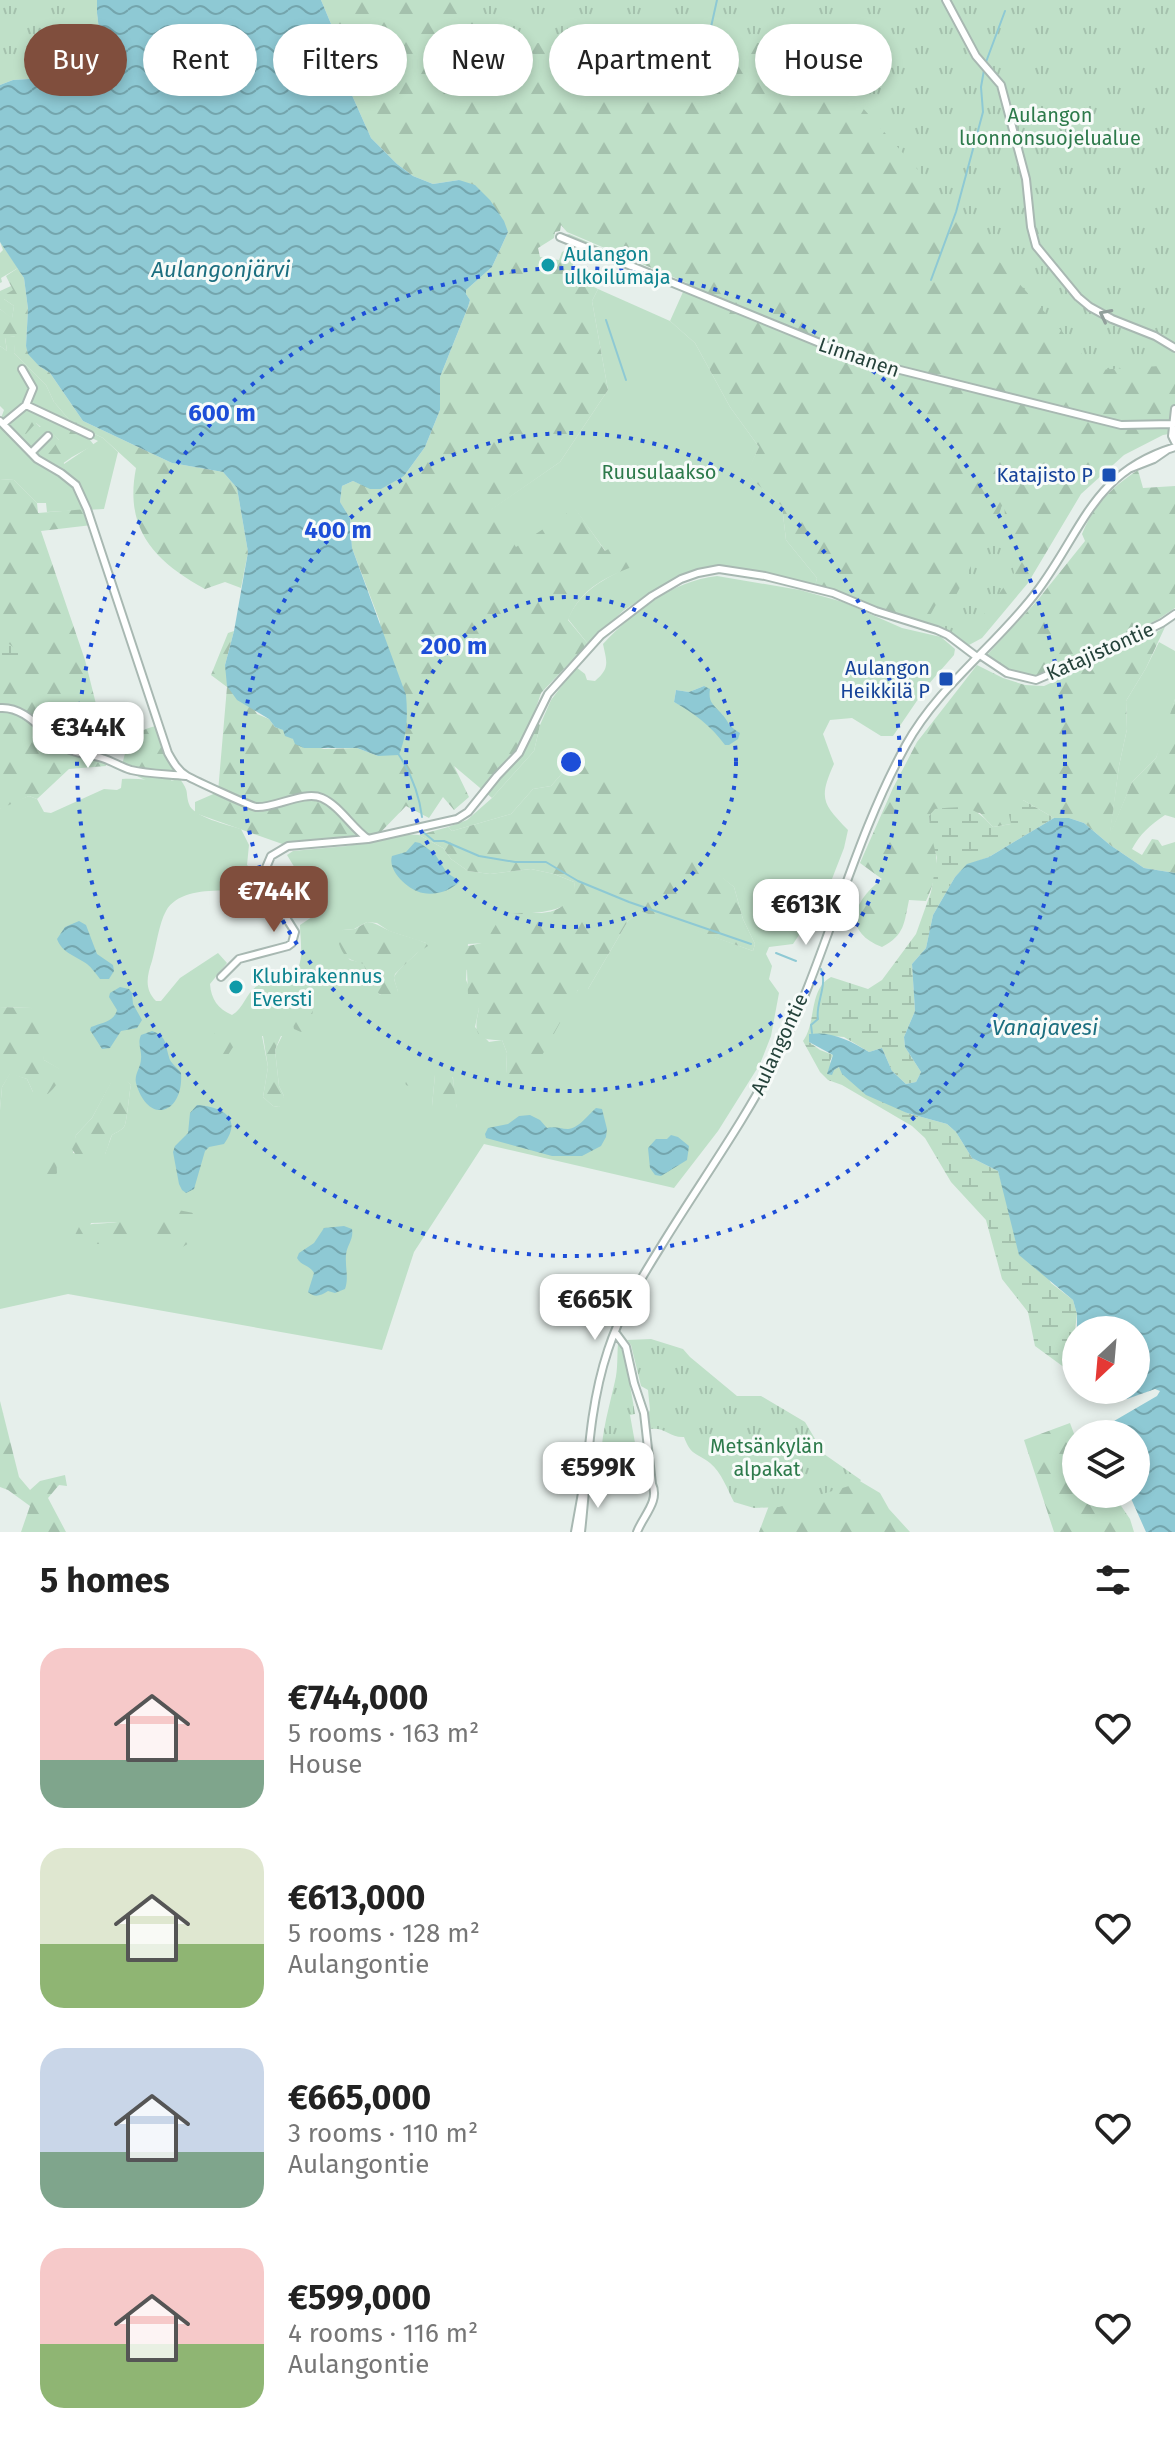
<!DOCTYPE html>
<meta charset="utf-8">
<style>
:root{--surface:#fff;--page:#f2f2f2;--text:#222;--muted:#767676;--accent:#804e3d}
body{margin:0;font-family:"Fira Sans",sans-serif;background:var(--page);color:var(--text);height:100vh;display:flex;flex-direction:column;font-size:30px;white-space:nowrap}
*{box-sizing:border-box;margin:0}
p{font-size:26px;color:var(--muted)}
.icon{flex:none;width:44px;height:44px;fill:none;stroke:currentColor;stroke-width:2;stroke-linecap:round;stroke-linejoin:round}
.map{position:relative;height:1532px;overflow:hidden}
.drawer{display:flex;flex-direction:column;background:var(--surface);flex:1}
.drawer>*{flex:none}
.guide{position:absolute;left:24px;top:24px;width:1128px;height:72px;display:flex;gap:16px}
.needle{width:52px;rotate:206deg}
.buttons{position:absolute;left:1062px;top:1316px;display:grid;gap:16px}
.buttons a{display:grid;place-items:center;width:88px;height:88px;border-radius:50%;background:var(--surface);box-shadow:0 4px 12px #0003;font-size:40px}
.price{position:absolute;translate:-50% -68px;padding:0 18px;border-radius:16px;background:#fff;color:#222;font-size:26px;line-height:52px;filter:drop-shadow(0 2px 4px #0008)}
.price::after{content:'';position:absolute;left:50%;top:48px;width:24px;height:18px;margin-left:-12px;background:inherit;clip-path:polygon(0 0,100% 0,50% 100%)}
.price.on{background:var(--accent);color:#fff}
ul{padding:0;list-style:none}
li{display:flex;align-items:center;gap:24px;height:200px;padding:0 40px}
li span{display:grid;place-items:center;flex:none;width:224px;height:160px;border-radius:24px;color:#555}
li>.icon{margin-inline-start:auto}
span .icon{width:96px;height:96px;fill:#fffc;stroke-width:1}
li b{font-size:34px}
h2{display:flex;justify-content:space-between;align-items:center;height:96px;padding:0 40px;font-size:34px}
.chip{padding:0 28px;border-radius:36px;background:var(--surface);box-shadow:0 4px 12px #0003;font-size:28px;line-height:72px}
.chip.on{background:var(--accent);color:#fff}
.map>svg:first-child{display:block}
.green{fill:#bfe0c8;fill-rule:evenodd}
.forest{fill:url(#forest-firs)}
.wetland{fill:url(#wetland-marsh)}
.park{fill:url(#park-tufts)}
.water{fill:url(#water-waves)}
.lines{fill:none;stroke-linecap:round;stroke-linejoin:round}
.stream{stroke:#8ec9d4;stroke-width:2}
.minor-casing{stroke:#a8b8b2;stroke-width:10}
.minor{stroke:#fff;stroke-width:6}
.oneway{stroke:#92a09c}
.ring{fill:none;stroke:#1d4ed8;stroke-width:4;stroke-dasharray:4 8}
.culture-dot{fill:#0f9aa8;stroke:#f7fbf9;stroke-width:3}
.transit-dot{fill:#1a4fb4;stroke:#f7fbf9;stroke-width:3}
.labels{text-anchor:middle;stroke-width:6;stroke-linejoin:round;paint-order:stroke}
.park-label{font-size:20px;fill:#2d7a4b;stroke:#f7fbf9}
.culture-label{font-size:20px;fill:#0d838f;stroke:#f7fbf9;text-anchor:start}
.street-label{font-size:20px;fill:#24423a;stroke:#f7fbf9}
.transit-label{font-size:20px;fill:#164399;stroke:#f7fbf9;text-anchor:end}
.water-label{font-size:22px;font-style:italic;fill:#1c6f80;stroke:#f7fbf9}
.centre{fill:#1d4ed8;stroke:#f7fbf9;stroke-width:4}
.ring-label{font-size:24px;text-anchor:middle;font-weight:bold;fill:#1d4ed8;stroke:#f7fbf9;stroke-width:6;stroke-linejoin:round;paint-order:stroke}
</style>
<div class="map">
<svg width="1175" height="1532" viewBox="0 0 1175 1532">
<defs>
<pattern id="forest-firs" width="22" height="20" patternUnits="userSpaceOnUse" patternTransform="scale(2)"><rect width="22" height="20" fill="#bfe0c8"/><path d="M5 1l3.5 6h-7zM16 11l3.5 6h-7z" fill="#a4c1ad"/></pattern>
<pattern id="wetland-marsh" width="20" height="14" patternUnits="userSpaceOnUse" patternTransform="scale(2)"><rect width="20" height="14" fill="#bfe0c8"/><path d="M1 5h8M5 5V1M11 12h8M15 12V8" fill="none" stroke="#a4c1ad"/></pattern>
<pattern id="park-tufts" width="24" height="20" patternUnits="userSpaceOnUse" patternTransform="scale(2)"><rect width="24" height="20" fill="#bfe0c8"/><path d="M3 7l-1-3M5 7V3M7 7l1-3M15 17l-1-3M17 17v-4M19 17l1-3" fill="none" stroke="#a4c1ad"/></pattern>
<pattern id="water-waves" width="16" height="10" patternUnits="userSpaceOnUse" patternTransform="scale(2)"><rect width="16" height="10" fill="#8ec9d4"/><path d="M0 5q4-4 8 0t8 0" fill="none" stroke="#74a5ad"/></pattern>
</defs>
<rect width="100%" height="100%" fill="#e6efeb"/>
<path class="green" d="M569,234L687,284L685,289L560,237Z
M0,242L18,268L1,278L2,282L0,283V253L3,250Z
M11,286L14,290L4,299L14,306L12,319L0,309V291Z
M598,289L670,321L695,343L730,407L759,447L747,474L782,506L786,540L817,578L815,586L718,567L679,578L650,593L624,610L588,644L568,619C579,594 596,584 620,571L575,509L516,548L490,510L560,462L608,390L592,301Z
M16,336L14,353L46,385L54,402L72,423L103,438L118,452L104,509L47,512L46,503H37L14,480L0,479V421L4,410L0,406V346L7,351L5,337ZM44,421L52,428L59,422L98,441L64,464L60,441L43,424L40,427L36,423L23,424Z
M717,576L800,590L843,602L902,628L941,637L955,649L954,655L927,686L893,736H881L852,718L830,720L823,734L834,764C818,799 823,804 848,830L844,848L811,933L799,935L793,944L769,947L766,954L772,966L769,979L779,993L771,1036L760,1064L718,1131L674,1188L484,1144L414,1252L382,1350L68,1294L0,1309V1110L2,1087L10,1073L27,1079L33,1092L59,1069L44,1060L31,1008L0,1007V809L2,806L29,796L37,799L44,812L51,813L104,789L117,790L121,788L122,779C142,777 160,784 180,779C190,793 185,791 189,804C193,817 228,825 241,829L249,845L247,865C256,873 261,880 261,892C235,892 182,883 166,911C159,923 156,947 152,961C147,976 144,989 156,1001H161L180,978L218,953L227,963L210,984C211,999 218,1009 232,1015C244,1008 246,993 257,986C266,980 273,982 282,981C308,975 300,943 300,925L321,911L287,855L293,851L347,846L402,834L419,835L443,848L451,859L468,871L490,874L531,869L554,874L574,882C581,913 535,913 515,914L486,943L468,944L466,980L479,1009L475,1027L489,1042L502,1040L507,1053L506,1074L579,989H588L628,921L641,910L753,951L755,944L743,919L734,887L572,762L551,786L533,789L511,814L452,831L448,827L467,820L492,798L534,751L540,725L551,700L576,667L585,674L587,680L595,681C610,668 607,663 603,644C633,612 672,581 717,576ZM704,686L712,707L722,714L726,724L739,733L674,702L676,690L689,692ZM367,922L377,923L389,931L426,943C420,952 395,971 394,978C394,979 397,989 398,991L380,995L364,963L350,960L341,948L343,930L354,929ZM262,1036H282L275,1050L279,1086L284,1096L279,1107L273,1106L263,1097L268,1067ZM435,1075L453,1077L454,1095L457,1108L432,1106ZM126,1080L131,1085C129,1093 127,1124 124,1127C122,1130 115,1133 112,1135L105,1154L73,1153L76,1135L92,1118L111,1083ZM123,1222L128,1244H82L91,1223Z
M1159,642L1175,651V699L1164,738L1156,758L1132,782L1109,838L1119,766L1127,729L1126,701L1146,668Z"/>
<path class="forest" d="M321,0H1175V433L1163,435L1124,455L1081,494L1028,583L982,638L969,645L951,635L815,586L817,578L786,540L782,506L746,474L759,447L730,407L695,343L670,321L687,283L567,232L561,225L560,231L555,232L554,238L538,248L540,257L559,260L562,252L568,249L574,251L576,256L572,267L577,273L585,274L592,286L598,289L592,301L608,390L560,462L491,510L516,547L575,508L605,551L619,543H633L641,555L639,564C607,577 582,586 568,620L588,644L541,693L533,717L540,725L534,751L492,798L454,766L469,797L454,810L443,797L429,818L406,806L376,837L288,846L195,813V802L218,792L227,687L211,675L228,633L234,631L225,665L257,714L269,719L275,727L284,730L293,739L324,749L357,748L378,756L380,622L352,548L350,518L340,502L342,486L353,481L370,488L404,476L425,447L440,410V377L468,307L470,300L466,294V290L492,267L508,232L459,180L433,184L413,176L397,164L371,138L343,75L339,43Z
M18,268L24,278L28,309L26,346L39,366L50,373L83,421L172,463L223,472L237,488L248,552L241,588L225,582L205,589C154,561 124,529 136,468L103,438L72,423L54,402L46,385L14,353L15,336L5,338L7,351L0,346V309L12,318L14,306L4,299L3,296L13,290L6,276Z
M31,407L52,427L58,422L92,437L90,440L94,445L72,457L55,469L42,462L59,440L43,425L41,427L36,423L25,435L19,429L23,424L18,420Z
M1138,470L1143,488L1175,486V608L1157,620L1049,674C1019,677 1015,676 990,658L987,655L1036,602L1085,541L1082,534C1093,506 1113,486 1138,470Z
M0,479L14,480L37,503L38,513L87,509L92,525L41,531L85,660L102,728L106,766L69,769L37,799L29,796L0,809Z
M1165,627L1146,668L1126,701L1127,729L1119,766L1110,834L1132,782L1156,758L1175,699V818L1165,815C1150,825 1140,834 1132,849L1142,855L1152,839L1158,840L1162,846L1175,842V873L1144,868L1110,845L1084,823L1069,818H1054L1023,800L1011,824L993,827L980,813L936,809L929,816C930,830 935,842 936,855C938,869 932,889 926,901L909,900C904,923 905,935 882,947C842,931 852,902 882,879L860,863L893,788L917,742L977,665L1003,678L1025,685L1044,686L1133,646Z
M159,725L176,767L171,781C161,781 150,783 141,778C134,775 131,769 122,766C127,742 133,731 159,725Z
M572,762L589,767L734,887L743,919L755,944L753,951L640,911L628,921L588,989L578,990L523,1090L516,1091L506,1074L507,1053L502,1040C476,1041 473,1033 479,1009L468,995L467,970L457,965L452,957L455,949L486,942C491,934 495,922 504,917C518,910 534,915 548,912C562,910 577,896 574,882L554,874L531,869L490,874L468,871L451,859L443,848L419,835L448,827L452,831L511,814L533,789L551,786Z
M367,922C378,923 383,929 393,932C404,936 415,938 426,943L428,946L417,953L395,974L394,979L398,991L393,999C376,999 367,978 364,964C345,959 343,956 337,938L343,930L355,929Z
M304,998L314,1004L310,1027L301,1032L294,1029C291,1017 291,1004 304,998Z
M0,1007L31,1008L42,1015L44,1060L60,1069C61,1083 54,1088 44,1098L33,1092L27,1079L10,1074L2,1087L0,1110Z
M270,1018L275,1019L281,1026L283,1031L275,1050L279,1086L284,1096L283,1103L279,1107L273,1106L263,1097L268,1067L262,1030Z
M217,1030C227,1030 235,1029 244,1036V1040L235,1044L228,1055C218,1055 216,1046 212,1038Z
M411,1059C419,1067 418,1074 419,1085L414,1088L406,1085L403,1076L408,1060Z
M443,1068L452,1073L457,1108L448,1115L435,1112L432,1106L435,1075Z
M126,1079L131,1085C129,1093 127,1124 124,1127C122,1130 115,1133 112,1135C109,1141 108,1149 105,1154C96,1167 78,1161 72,1149L76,1135L92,1118L111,1082Z
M46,1154L56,1155L57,1173L53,1178L44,1177L37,1171Z
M170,1204L178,1210L204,1215L198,1238L160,1260L151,1255L141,1233L149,1216Z
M128,1218L131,1233L128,1244H82L73,1247L71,1243L79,1227C94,1221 116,1226 128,1218Z
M0,1401L19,1477L30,1490L40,1481L65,1475L67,1486L59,1485L48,1498L66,1532H21L30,1506L8,1490L0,1487Z
M1070,1423L1076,1439V1494H1113L1130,1519L1134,1532H1054L1024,1440Z
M848,1474L880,1493L889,1509L910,1532H759L776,1487Z"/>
<path class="wetland" d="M0,619C3,649 7,638 23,656L15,663L0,660Z
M1023,800L1054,818L989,857L967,865L955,877L933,915L926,948L912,964L915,1011L904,1037L905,1047L921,1072L916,1082L906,1084L892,1071L882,1048L869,1052L844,1037L809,1034V1042L820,1050L833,1055L830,1061L833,1070L839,1067L907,1113L947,1124L956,1132L972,1158L998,1171L1006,1197L1051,1283L1073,1300L1077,1314L1073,1346L1076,1356V1376L1035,1346L1028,1312L1002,1279L986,1220L951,1182L925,1138L912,1126L842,1085L828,1080L820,1072L803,1041C817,1022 808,990 831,977L868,989L882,980L916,934L931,892L937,858L930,830L929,816L935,809C965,806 972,804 993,827L1011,824L1006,801Z"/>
<path class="park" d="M0,0H97V13L101,46L88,62L60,77L13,80L0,85Z
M462,0H1175V365L1096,370L845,88L840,43H533Z
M1004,502L1006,531L1014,573L980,620L989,626L981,636L969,643L927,621L939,599L951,605Z
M651,1339L683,1349L690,1357L737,1396H761L805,1422L824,1454L861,1480L859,1483L779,1507L754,1508L734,1502C727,1489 722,1473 710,1463C696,1452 691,1456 684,1437C670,1438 666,1427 650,1429L647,1416L650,1410L648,1390L641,1386L631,1345L627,1340Z
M618,1343L623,1345L635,1414L630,1415L639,1465L645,1474L604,1482C596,1449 608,1413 615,1381C618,1370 617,1355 618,1343Z"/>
<path class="water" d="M97,0H321L339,43L343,75L371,138L397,164L413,176L433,184L459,180L475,185L490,200L504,221L508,232L492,267L466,290V294L470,300L468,307L440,377V410L425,447L404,476L381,489H370L353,481L342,486L340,502L350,518L352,548L406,695C408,717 407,734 399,755L378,756L357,748H304L295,744L293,739L285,736L283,730L275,727L269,719L237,700L227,686L225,665L234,631L248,552L237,488L223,472L172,463L83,421L50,373L39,366L28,354L26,346L28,309L24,278L0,242V85L13,80L60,77L88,62L101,46L97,13Z
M704,686L710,689C708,702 713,704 721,713C730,723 726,724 740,733L738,739L729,745H725C711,726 694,713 674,702L676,690L689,692Z
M1054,818H1069L1084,823L1110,845L1144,868L1175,873V1532H1146L1129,1494H1136V1434H1112L1114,1421L1157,1396L1160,1391L1155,1389L1127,1399L1116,1398L1108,1390H1136V1330H1077V1314L1073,1300L1019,1255L998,1171L972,1158L956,1132L947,1124L907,1113L866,1095L842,1074L839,1067L834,1070L832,1075L827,1074L833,1055L809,1042V1034C832,1031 849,1040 869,1052L882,1048L892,1071L906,1084L916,1082L921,1072L905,1047L904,1037L915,1011L912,964L926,948L933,915L955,877L967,864L989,857Z
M415,842L420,843L435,854L447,873L460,881C452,890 436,896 423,893C409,891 387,871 392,856L406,852Z
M79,921L86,925L97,954L113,965L114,971L109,979H100C96,974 92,968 87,964C76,956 62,953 57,939L65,927Z
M120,987L129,989L132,993L133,1004L142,1020L137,1028L121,1031L110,1048L102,1049L90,1030L91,1027C101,1023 114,1022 117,1010L109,997L110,993Z
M152,1031C167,1036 165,1044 169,1057C170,1063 177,1067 181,1073C184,1114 148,1126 136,1083C134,1074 141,1067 141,1059C142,1050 137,1044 141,1035Z
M197,1105C223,1107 243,1118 224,1144L209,1147L205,1151L194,1189L186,1193L182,1190L179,1184L173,1152L175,1146L188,1133L190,1113Z
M596,1108L602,1109L607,1129L606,1137L601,1146L582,1156H552L486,1138L485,1134L488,1128L508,1124L519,1116L530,1115L540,1120L547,1128C556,1126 560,1129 568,1129C578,1129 589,1114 596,1108Z
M671,1135L678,1137L689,1146L687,1160L661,1176L655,1175L650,1168L648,1148L656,1139H667Z
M344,1226L352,1229C354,1239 347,1245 346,1255C345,1267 349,1278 345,1289L335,1293L328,1291C320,1296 315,1298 308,1292L314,1273C310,1265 301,1266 297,1258L299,1253L314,1243L324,1228Z"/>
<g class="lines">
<path class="stream" d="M704,43L711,27L717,0
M986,62L1005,11
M931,280L956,212L983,112L981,87L984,70
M606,320L626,380
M399,755C412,775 419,793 422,817
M423,832L434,841H444L479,856L515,862H546L578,881L629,902L751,944
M776,953L796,961
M812,1033L811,1025L818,1019C815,1004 828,986 821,969"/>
<defs>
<path id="minor" d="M946,0L976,56L1001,85L1026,179L1031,227L1036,246L1078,297L1090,307L1112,319L1155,336L1175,348
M560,237L864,361L1121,425L1173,424
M22,369L33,388L26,405
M1175,409L1172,436L1175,442
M0,421L37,459L61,473L76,485L87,509L168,753C173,762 178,771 187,776C194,780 250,806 256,807C273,809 304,790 322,798C340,806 352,828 368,839L457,819L468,812L497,776L519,753L548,694L601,635L652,596L681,579L698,573L719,569L765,576L833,593L876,611L937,630L948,635L977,657
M3,424L26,405L90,435
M31,453L48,436
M1131,468L1154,459L1167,450
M980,655L1007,673L1036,680L1111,648L1162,623L1175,614
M0,708C27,706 44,735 66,748C77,754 90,754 102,758C112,761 121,767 131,770C148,774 168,774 186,776
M221,977L239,959L288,946L292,943L295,932L268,889L265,870L271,856L288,846L368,839
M615,1332L626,1347L634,1383L644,1413L652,1484C660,1501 643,1516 637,1532
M575,1532L582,1493
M581,1532C588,1470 588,1410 608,1350C620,1313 640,1280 660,1248C699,1184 743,1124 777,1057C827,957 852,843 906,745C939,685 998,644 1038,590C1084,528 1093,472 1175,447"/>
</defs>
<use href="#minor" class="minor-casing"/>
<use href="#minor" class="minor"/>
</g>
<defs><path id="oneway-chevron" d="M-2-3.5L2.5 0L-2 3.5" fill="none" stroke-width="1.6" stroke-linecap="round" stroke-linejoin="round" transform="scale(2)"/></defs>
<use class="oneway" href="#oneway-chevron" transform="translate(1105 315) rotate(-153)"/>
<g class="ring">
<circle cx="571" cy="762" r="165"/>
<circle cx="571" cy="762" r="329"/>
<circle cx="571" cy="762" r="494"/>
</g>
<g class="culture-dot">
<circle cx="548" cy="265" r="8"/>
<circle cx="236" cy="987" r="8"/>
</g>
<g class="transit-dot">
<rect x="1101" y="467" width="16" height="16" rx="4"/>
<rect x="938" y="671" width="16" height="16" rx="4"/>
</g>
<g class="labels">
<g class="park-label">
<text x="1050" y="122">Aulangon<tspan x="1050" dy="23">luonnonsuojelualue</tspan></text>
<text x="659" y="479">Ruusulaakso</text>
<text x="767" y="1453">Metsänkylän<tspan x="767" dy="23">alpakat</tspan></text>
</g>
<g class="culture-label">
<text x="564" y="261">Aulangon<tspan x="564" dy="23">ulkoilumaja</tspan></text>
<text x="252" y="983">Klubirakennus<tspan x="252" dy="23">Eversti</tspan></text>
</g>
<g class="street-label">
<text transform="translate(859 357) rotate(19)" y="7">Linnanen</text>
<text transform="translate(1100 651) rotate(-24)" y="7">Katajistontie</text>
<text transform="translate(779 1044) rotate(-65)" y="7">Aulangontie</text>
</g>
<g class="transit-label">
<text x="1093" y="482">Katajisto P</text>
<text x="930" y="675">Aulangon<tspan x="930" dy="23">Heikkilä P</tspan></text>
</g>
<g class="water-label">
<text x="221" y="277">Aulangonjärvi</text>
<text x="1045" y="1035">Vanajavesi</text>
</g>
</g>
<circle cx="571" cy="762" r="12" class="centre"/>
<g class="ring-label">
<text x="222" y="421">600 m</text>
<text x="338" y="538">400 m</text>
<text x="454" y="654">200 m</text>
</g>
</svg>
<div class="buttons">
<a><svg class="needle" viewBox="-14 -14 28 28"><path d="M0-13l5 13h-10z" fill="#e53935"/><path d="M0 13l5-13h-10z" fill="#767676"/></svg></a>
<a><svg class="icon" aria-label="layers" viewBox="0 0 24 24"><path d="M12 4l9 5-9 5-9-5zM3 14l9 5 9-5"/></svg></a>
</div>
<b class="price" style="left:88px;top:770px">€344K</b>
<b class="price on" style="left:274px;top:934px">€744K</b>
<b class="price" style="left:806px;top:947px">€613K</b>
<b class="price" style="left:595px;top:1342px">€665K</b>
<b class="price" style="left:598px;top:1510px">€599K</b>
<div class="guide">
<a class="chip on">Buy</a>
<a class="chip">Rent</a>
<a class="chip">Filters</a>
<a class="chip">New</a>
<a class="chip">Apartment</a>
<a class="chip">House</a>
</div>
</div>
<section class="drawer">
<h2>5 homes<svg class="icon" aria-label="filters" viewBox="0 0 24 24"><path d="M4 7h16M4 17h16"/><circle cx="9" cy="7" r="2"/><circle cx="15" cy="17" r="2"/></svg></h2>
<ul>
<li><span style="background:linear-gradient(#f6c9c9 70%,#7fa58c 0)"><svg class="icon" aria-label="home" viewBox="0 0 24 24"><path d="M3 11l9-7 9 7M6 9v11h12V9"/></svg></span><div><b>€744,000</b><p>5 rooms · 163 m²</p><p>House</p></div><svg class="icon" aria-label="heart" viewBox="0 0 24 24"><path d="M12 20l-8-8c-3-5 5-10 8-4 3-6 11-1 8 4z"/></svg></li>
<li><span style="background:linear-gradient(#dfe7d0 60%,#8fb573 0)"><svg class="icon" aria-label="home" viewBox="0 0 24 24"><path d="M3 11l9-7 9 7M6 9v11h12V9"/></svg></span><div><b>€613,000</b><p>5 rooms · 128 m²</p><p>Aulangontie</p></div><svg class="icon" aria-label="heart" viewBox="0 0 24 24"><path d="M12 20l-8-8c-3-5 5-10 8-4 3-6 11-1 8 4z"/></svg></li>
<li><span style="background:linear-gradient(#c9d6e8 65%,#7fa58c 0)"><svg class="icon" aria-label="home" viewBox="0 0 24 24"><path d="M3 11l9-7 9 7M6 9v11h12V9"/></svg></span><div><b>€665,000</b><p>3 rooms · 110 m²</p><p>Aulangontie</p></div><svg class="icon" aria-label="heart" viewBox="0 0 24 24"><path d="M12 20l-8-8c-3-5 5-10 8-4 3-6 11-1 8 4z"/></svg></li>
<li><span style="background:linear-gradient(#f6c9c9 60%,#8fb573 0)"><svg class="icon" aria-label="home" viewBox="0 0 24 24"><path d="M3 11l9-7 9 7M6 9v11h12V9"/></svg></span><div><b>€599,000</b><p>4 rooms · 116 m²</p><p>Aulangontie</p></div><svg class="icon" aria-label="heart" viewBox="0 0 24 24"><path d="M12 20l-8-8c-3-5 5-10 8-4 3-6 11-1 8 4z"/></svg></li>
</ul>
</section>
